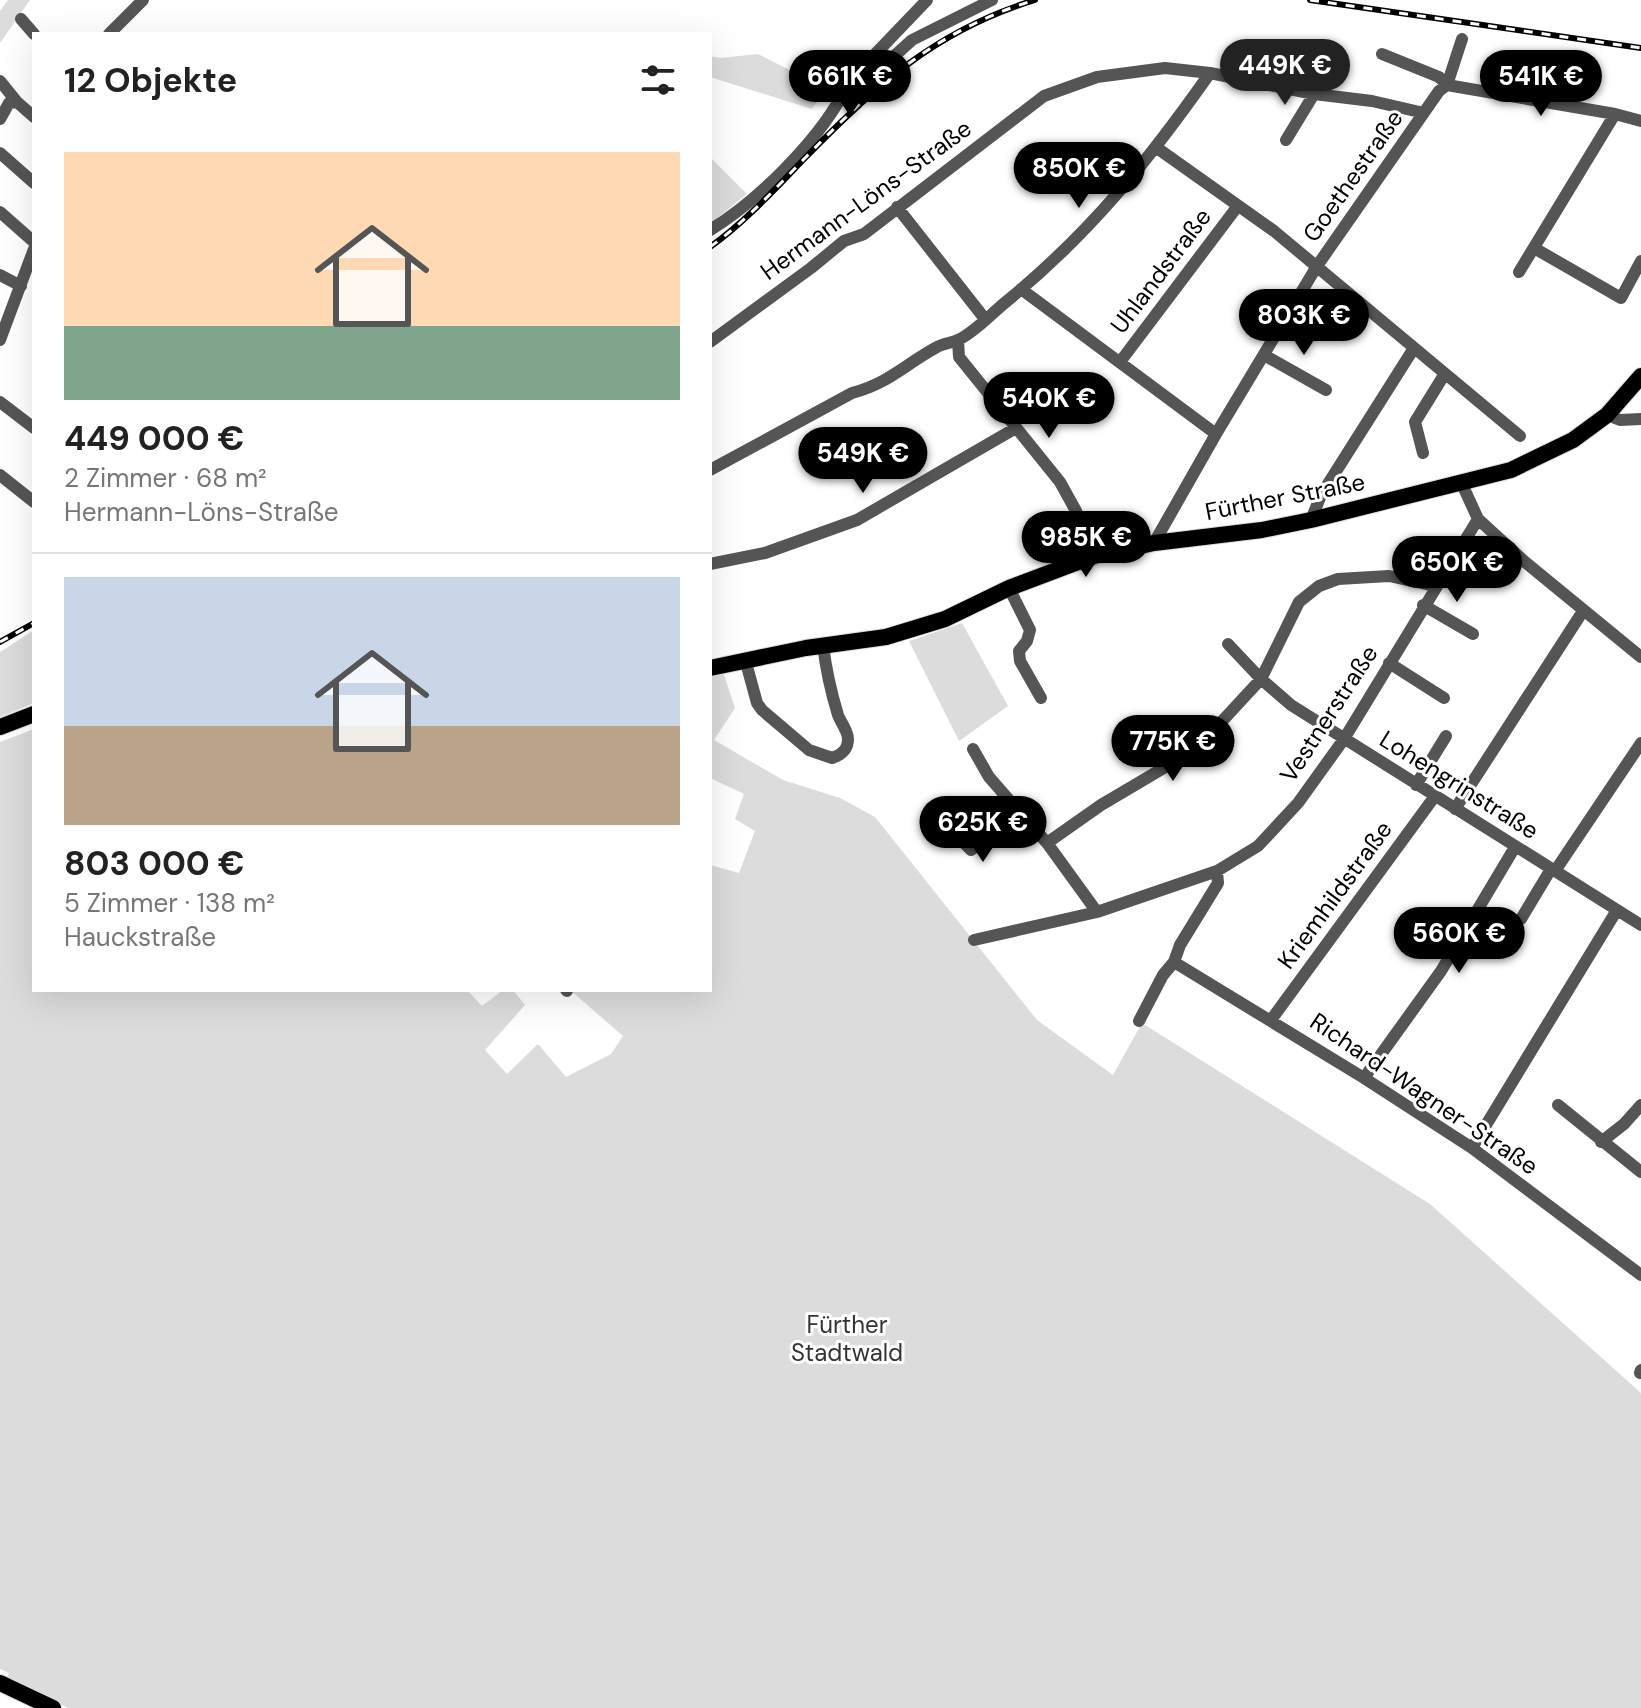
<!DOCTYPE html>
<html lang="de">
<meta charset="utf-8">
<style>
:root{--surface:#fff;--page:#f2f2f2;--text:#222;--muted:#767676;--line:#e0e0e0;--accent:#000}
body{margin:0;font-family:"DM Sans",sans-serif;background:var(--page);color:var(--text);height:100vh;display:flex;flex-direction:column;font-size:30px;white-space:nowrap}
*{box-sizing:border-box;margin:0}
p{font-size:26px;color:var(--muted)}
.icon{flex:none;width:44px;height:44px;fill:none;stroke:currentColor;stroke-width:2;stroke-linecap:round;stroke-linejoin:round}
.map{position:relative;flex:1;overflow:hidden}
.details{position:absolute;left:32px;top:32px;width:680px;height:960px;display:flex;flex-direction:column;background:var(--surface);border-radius:0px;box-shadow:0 8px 32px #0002}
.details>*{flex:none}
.price{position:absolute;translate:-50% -68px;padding:0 18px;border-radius:28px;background:var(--accent);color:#fff;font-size:26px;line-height:52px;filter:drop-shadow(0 2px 4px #0008)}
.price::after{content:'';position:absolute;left:50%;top:48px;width:24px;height:18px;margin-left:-12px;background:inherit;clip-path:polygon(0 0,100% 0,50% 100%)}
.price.current{background:#222;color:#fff}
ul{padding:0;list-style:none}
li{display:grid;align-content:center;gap:16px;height:424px;padding:0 32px}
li+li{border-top:2px solid var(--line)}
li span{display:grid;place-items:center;height:248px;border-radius:0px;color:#555}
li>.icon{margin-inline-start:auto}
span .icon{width:144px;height:144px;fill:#fffc;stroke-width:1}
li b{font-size:34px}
h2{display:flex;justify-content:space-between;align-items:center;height:96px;padding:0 32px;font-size:34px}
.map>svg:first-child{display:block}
.green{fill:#dcdcdc}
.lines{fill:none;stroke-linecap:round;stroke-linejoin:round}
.major-casing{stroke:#dbdbdb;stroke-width:18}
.minor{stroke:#555;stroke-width:12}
.major{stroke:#000;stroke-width:16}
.rail-casing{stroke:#000;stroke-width:6}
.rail{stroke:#fff;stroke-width:3;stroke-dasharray:9;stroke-linecap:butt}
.labels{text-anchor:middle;stroke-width:6;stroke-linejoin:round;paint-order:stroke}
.street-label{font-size:24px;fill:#000;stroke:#fff}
.park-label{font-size:24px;fill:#333;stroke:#fff}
</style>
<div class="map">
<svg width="1641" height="1708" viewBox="0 0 1641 1708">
<rect width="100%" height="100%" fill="#fff"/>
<path class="green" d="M8,0H30L0,43V11Z
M758,54L827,89L812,109L710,77V56L720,58Z
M710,157L747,194L710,224Z
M962,623L1008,706L959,741L909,641Z
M34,630V703L0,717V652Z
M722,669L735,708L714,740L783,780L840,798L875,817L1037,1020L1113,1075L1142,1023L1430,1204L1641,1393V1708H68L7,1677L9,1673L0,1669V742L34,729V990H467L482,1006L503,990H513L525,1005L485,1050L507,1074L538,1044L566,1077L611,1054L623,1036L570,990H710V865L739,873L755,831L735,819L744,794L710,778V673Z"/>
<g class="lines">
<defs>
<path id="major" d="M710,668L806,648L886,637L945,619L1009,588L1094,556L1154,543L1262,530L1311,520L1511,470L1573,440L1607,415L1641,376
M0,727L34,714
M0,1683L53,1708"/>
</defs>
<use href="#major" class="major-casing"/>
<path class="minor" d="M21,19L34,34
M109,34L143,0
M1382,54L1439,77L1447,85L1615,114L1641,121
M0,81L17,102
M841,97L858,72L927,0
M0,119L9,103L17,102L34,117
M1286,140L1314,94
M1157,148L1274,231L1520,436
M0,153L34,183
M897,207L985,319
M0,212L34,242
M710,230C756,202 815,144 841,97H849L912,40L992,0
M1534,248L1621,298L1641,261
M1519,272L1615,114
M0,275L21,286
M1021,289L1216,434
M0,340L34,249
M958,340L959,357L1060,482L1076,511L1094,556
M710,342L811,268L844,241L864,234L1044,96L1097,77L1165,68L1210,73L1314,94L1372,101L1424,113
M1264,355L1326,390
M1120,362L1237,207
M0,402L34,428
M1607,415L1620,420L1641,419
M1423,453L1415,422L1444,375
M710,470L852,393C889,383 904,365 937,347C944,343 953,343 960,339C977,330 992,313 1007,301C1091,232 1148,161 1210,73
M0,475L34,502
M1462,484L1478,519L1525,562L1641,657
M1311,520L1321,495L1414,348
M1154,543L1216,434L1317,266L1439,91L1447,85L1462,39
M710,564L765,553L857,520L1016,428
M1009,588L1030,630L1027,641L1019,651L1020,661L1041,698
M1423,605L1473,634
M1228,644L1261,679L1291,705L1641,925
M745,659L757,703L762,710L809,750L832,758C841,755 848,750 848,739C848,731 841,723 838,715C831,692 826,670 823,645
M1389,663L1444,698
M973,749L989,777L1047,843L1097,912
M1416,785L1446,736
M1455,809L1583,611
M949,827L971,850L1019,813
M1047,843L1101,805L1172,763L1213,731L1261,679L1299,602L1319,586L1338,579L1389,576L1435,586
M1555,871L1641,743
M1521,919L1551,869
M974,940L1097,912L1217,871L1258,846L1298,803L1344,739L1478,519
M1174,962L1364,1078L1472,1148L1641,1275
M566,990L567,991
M1271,1020L1435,796
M1139,1021L1163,975L1174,962L1180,945L1218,883L1217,871
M1364,1078L1441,971L1515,847
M1558,1105L1641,1172
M1601,1142L1624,1124L1641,1105
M1472,1148L1617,910
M1640,1373L1641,1370"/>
<use href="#major" class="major"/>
<defs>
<path id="rail" d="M1310,0L1641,48
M710,247C745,222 775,189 805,158C875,86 936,30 1035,0
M0,642L34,623"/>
</defs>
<use href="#rail" class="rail-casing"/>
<use href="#rail" class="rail"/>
</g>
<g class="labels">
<g class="street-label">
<text transform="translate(1353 176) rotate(-55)" y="8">Goethestraße</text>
<text transform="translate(866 200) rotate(-36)" y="8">Hermann-Löns-Straße</text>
<text transform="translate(1161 271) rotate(-53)" y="8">Uhlandstraße</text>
<text transform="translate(1285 497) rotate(-11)" y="8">Fürther Straße</text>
<text transform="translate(1329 714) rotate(-57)" y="8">Vestnerstraße</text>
<text transform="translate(1459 785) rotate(32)" y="8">Lohengrinstraße</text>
<text transform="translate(1335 895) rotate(-54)" y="8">Kriemhildstraße</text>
<text transform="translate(1424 1094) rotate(34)" y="8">Richard-Wagner-Straße</text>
</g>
<g class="park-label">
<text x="847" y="1333">Fürther<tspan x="847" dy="28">Stadtwald</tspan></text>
</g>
</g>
</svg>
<b class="price current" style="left:1285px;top:107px">449K €</b>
<b class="price" style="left:850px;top:118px">661K €</b>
<b class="price" style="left:1541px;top:118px">541K €</b>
<b class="price" style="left:1079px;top:210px">850K €</b>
<b class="price" style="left:1304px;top:357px">803K €</b>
<b class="price" style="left:1049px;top:440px">540K €</b>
<b class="price" style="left:863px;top:495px">549K €</b>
<b class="price" style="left:1086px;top:579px">985K €</b>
<b class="price" style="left:1457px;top:604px">650K €</b>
<b class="price" style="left:1173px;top:783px">775K €</b>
<b class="price" style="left:983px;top:864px">625K €</b>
<b class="price" style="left:1459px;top:975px">560K €</b>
<section class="details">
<h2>12 Objekte<svg class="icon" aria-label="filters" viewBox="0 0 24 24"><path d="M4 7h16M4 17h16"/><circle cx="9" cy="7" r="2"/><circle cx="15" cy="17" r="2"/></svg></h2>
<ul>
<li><span style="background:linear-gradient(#ffd9b3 70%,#7fa58c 0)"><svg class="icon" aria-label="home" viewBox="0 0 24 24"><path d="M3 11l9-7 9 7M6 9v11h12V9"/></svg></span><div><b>449 000 €</b><p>2 Zimmer · 68 m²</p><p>Hermann-Löns-Straße</p></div></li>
<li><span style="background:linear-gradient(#c9d6e8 60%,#b9a48a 0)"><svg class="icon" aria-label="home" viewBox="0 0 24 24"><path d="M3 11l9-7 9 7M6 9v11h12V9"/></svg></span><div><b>803 000 €</b><p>5 Zimmer · 138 m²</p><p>Hauckstraße</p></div></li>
</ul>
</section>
</div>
